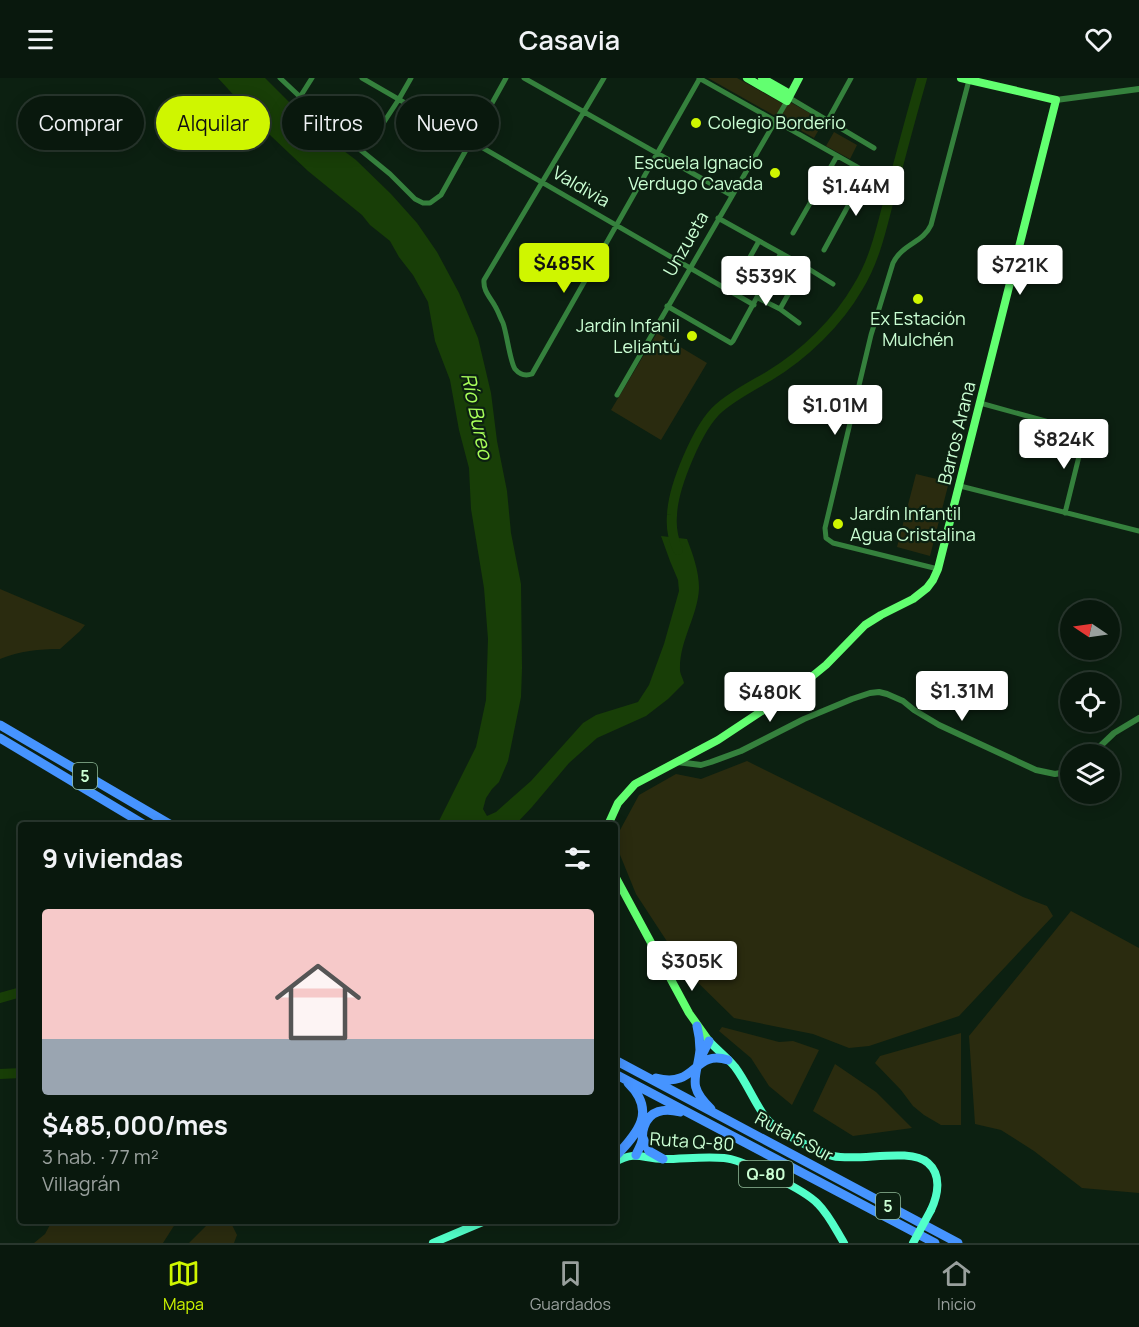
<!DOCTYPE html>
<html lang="es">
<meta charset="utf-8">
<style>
:root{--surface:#09180d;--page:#122116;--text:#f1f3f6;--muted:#99a09d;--line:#29372e;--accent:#cff600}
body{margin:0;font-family:Manrope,sans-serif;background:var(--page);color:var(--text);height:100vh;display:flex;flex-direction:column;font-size:22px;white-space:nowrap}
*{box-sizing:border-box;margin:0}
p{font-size:20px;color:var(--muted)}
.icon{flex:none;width:33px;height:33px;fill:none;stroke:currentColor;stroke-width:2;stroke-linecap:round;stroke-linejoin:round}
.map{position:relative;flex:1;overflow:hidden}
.panel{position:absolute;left:18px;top:744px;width:600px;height:402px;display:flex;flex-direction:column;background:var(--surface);border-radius:6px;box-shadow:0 3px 15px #0003,0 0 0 2px var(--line)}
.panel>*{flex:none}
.banner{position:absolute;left:18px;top:18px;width:600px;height:54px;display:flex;gap:12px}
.needle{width:39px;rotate:283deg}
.tools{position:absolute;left:1060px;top:522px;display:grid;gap:12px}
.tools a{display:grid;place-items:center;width:60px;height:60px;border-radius:50%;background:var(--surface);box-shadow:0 3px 15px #0003,0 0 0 2px var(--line);font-size:30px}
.price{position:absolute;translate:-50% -51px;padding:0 14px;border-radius:6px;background:#fff;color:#222;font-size:20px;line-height:39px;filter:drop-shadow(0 2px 3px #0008)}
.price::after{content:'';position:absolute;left:50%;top:36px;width:18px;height:14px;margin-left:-9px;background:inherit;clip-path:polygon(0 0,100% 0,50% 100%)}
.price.on{background:var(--accent);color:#111}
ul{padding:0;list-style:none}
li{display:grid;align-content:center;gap:12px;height:318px;padding:0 24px}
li+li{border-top:2px solid var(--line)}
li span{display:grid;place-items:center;height:186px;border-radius:6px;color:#555}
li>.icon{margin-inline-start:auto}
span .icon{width:108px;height:108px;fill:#fffc;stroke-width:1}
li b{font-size:26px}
h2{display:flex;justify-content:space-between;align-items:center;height:72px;padding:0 24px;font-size:26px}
.pill{padding:0 21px;border-radius:27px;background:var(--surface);box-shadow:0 3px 15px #0003,0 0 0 2px var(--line);font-size:21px;line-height:54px}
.pill.on{background:var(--accent);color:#111}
header{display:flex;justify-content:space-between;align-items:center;height:78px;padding:0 24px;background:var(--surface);font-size:27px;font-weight:600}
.dock{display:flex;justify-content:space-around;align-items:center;height:84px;border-top:2px solid var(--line);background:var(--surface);font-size:16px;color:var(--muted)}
.dock a{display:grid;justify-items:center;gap:3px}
.dock .on{color:var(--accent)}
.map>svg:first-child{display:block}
.green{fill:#2a2b0f}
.water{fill:#183e07}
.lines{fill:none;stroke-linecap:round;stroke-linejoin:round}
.river{stroke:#183e07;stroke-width:10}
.minor{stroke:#35813d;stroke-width:5}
.tertiary{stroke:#35813d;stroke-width:6}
.secondary{stroke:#62ff70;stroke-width:8}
.primary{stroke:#52ffc9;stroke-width:8}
.motorway{stroke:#4694ff;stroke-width:9}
.primary-bridge{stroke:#52ffc9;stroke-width:8}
.poi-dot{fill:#cff600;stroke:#0c2011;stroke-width:2}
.labels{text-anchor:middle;stroke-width:4.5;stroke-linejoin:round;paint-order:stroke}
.shield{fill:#0c2011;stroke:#92bc9a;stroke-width:1.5}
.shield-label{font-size:16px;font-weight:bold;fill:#cbffd4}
.poi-label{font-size:18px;fill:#cbffd4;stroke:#0c2011;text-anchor:start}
.street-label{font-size:18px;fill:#cbffd4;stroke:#0c2011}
.water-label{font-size:20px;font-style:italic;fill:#a8ff59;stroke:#0c2011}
</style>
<header><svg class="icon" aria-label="menu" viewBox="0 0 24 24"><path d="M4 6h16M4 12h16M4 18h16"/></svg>Casavia<svg class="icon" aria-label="heart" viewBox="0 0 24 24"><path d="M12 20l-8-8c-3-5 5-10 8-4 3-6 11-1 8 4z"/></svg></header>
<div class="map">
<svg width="1139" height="1165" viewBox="0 0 1139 1165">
<rect width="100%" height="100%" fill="#0c2011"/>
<path class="green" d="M708,0H737L787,28L790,24L824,43L814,60Z
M834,54L857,67L850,81L826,68Z
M657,255L707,285L661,362L611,332Z
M916,396L949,404L930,478L897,469Z
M0,511L85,547L80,553L60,571C39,571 20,573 0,581Z
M747,683L1023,819L1047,828L1053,838L959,938L869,968L849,970L813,956L734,940L687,894L636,816L616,767L619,754L639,717L676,696L701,701Z
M1071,833L1139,870V1115L1082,1110L1034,1073L1001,1052L975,1046L969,958Z
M722,949L779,964L793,963L819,972L792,1027L769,1008L751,980L719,953Z
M961,955V1047H941L924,1037L913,1028L901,1012L875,985L880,978Z
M835,986L876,1014L912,1050L853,1058L813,1033Z
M52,1143H177L163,1165H34L45,1156Z
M211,1143H230L237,1157L234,1165H189Z"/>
<path class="water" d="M218,0H265L320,55L356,82L391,116L417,145L437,174L459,215L478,260L491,315L497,363L507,413L511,455L521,506L522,590L521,619L508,683L499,704L492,711L486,720L483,731L487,738L496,734L531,703L583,645L596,637L638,624L649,607L664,566L679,513L678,502L670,483L661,458L687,461C693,477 699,493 699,510C698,538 679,563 680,592C680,596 683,600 684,605L668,621L646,638L597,660L569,685L532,729L515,747H437L476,669L486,622L488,561L484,510L471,431L469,390L459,352L450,302L435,263L428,224L413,197L399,179L390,163L370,147L362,137L308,93L271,58Z"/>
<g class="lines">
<path class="river" d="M678,472C673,461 671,448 672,437C673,409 698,348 719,330C734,317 752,308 769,298C804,277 838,244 858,209C876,180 882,147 891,114C901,76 911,38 922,0
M0,920L21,914
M0,996L21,995"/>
<path class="minor" d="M280,0L330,47L390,96L415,121L423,125H430L441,117L506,0
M362,0L754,227
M524,0L731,117
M604,0L484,202C483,213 490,219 495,228C498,233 500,239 503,245C507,256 510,284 515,291C520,297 526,298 532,296L700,0
M699,0L882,103
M300,19L312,0
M788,19L874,70
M828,42L851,0
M369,67L399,21L411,0
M718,140L804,188L833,206
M793,155L837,78
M824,172L866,95
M731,213L759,163
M758,220L780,231L799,245
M667,228L731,265L733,263L781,175
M780,231L804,188
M617,317L787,23
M980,325L1085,354L1065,435
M960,408L1139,453
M938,491L833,465L826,460L825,450L871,257L893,185C903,165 923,165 931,147L969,2"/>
<path class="tertiary" d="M1056,22L1139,11
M1092,676L1114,655L1139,640
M677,684L701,687L711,684L741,673L804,641L852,621L870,615L879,614L887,616L903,623L914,632L939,647L1036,692L1055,696L1071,693"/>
<path class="secondary" d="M747,0L787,23L799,0
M762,0L790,16
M608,747L618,725L635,706L718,662L804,605L826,587L865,547L881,537L913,521L927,510L933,502L938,491L1056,22L961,0
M615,798L689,935L709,963"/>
<path class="primary" d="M709,963C717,972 727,979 735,989C747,1005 754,1024 766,1040C776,1053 817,1074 833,1078C859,1084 910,1069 928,1085C942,1097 938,1117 931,1132
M615,1084C637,1072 642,1081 664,1081C684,1081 704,1078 724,1080C744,1082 805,1112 818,1126C829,1137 836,1152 844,1165
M433,1165L485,1143"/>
<path class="motorway" d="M0,647L171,747
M0,660L145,747
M697,948C699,956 700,964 700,972C697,1000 686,1007 711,1031
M702,977L709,963
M615,982L958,1165
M615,996L935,1165
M656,1000C697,1011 693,971 728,982
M643,1060L649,1073L663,1081
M636,1077C638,1072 641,1068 642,1063C643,1058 642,1054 644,1049C649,1032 665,1030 680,1034
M615,1079C638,1055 657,1033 628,1005"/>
<path class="primary-bridge" d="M913,1165L931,1132"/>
</g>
<g class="poi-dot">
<circle cx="696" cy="45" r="6"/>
<circle cx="775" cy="95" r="6"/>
<circle cx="918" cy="221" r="6"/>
<circle cx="692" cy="258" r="6"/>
<circle cx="838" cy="446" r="6"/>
</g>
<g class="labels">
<g class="shield">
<rect x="73" y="685" width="24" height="26" rx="4.5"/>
<rect x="739" y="1083" width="54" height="26" rx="4.5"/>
<rect x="876" y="1115" width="24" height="26" rx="4.5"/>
</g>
<g class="shield-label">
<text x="85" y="704">5</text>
<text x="766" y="1102">Q-80</text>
<text x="888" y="1134">5</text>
</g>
<g class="poi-label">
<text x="708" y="51">Colegio Borderio</text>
<text x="763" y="91" text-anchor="end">Escuela Ignacio<tspan x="763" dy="21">Verdugo Cavada</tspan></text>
<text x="918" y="247" text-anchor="middle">Ex Estación<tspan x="918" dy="21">Mulchén</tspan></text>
<text x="680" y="254" text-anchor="end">Jardín Infanil<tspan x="680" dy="21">Leliantú</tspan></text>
<text x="850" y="442">Jardín Infantil<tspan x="850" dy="21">Agua Cristalina</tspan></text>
</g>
<g class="street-label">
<text transform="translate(581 109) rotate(30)" y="6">Valdivia</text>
<text transform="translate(686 166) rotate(-60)" y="6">Unzueta</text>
<text transform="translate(957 355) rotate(-76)" y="6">Barros Arana</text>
<text transform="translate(794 1059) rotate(28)" y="6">Ruta 5 Sur</text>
<text transform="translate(692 1064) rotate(4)" y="6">Ruta Q-80</text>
</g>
<g class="water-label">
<text transform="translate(477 338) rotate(78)" y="7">Río Bureo</text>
</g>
</g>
</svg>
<div class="tools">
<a><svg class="needle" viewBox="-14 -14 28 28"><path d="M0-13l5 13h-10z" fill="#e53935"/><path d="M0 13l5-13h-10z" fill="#99a09d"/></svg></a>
<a><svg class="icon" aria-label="locate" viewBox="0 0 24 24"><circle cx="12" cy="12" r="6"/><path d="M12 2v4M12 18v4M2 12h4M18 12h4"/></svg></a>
<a><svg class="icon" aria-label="layers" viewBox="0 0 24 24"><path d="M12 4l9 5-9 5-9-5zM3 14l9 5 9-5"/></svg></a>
</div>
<b class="price" style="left:856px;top:139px">$1.44M</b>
<b class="price on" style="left:564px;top:216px">$485K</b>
<b class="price" style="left:1020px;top:218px">$721K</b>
<b class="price" style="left:766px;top:229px">$539K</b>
<b class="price" style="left:835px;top:358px">$1.01M</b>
<b class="price" style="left:1064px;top:392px">$824K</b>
<b class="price" style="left:962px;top:644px">$1.31M</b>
<b class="price" style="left:770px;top:645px">$480K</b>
<b class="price" style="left:692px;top:914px">$305K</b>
<div class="banner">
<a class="pill">Comprar</a>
<a class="pill on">Alquilar</a>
<a class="pill">Filtros</a>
<a class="pill">Nuevo</a>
</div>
<section class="panel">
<h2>9 viviendas<svg class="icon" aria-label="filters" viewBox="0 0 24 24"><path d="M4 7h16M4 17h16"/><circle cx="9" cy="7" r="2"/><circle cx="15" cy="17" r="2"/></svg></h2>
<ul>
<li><span style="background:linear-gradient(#f6c9c9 70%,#9aa5b1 0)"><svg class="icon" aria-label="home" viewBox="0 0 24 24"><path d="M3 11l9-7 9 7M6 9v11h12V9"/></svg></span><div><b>$485,000/mes</b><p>3 hab. · 77 m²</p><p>Villagrán</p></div></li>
</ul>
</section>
</div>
<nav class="dock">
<a class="on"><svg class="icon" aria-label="map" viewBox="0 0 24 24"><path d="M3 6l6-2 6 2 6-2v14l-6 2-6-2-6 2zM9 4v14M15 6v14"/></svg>Mapa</a>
<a><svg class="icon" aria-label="saved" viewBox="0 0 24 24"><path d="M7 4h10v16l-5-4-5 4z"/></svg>Guardados</a>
<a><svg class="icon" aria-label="home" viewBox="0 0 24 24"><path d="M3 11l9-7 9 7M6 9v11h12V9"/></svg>Inicio</a>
</nav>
